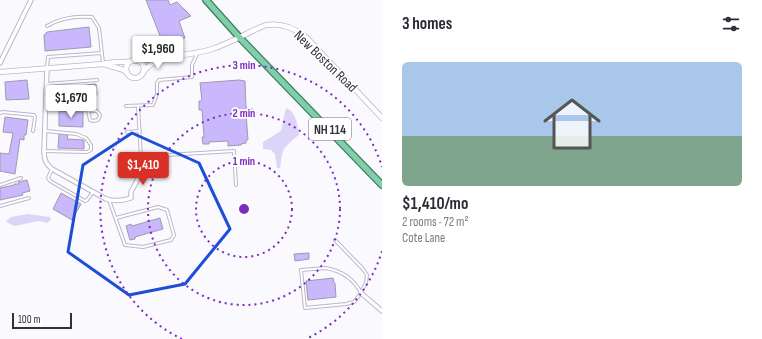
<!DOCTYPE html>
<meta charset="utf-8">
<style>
:root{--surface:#fff;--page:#f2f2f3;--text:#2b2b33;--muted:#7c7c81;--line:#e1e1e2;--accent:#d93025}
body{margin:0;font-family:"Sofia Sans Condensed",sans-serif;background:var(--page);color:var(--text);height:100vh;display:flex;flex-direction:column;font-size:15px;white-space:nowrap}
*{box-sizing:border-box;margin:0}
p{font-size:13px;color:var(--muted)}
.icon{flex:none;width:22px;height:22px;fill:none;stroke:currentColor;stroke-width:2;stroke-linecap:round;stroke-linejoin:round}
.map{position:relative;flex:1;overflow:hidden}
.side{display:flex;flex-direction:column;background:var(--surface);width:380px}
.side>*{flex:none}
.scale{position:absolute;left:12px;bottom:10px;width:60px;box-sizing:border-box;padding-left:4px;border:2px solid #333139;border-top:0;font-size:11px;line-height:14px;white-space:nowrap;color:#333139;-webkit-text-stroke:3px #fff;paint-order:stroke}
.price{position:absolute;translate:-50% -34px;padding:0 9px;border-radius:4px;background:#fff;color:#222;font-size:13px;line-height:26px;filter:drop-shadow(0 1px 2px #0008)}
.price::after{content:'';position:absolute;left:50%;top:24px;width:12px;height:9px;margin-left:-6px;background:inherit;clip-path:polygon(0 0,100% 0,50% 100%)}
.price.active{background:var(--accent);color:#fff}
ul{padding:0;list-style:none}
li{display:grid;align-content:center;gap:8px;height:212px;padding:0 20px}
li+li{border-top:1px solid var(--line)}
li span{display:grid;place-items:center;height:124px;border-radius:6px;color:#555}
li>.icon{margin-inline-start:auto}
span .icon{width:72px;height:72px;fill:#fffc;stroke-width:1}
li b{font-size:17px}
h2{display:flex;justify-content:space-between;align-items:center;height:48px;padding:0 20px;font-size:17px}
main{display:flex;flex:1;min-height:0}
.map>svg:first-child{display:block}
.water{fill:#ddd5f8}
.building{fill:#c9b8fb;stroke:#9f9aae}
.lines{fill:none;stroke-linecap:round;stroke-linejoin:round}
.service-casing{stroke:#bbb7cb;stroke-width:4}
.minor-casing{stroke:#bbb7cb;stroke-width:5.5}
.tertiary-casing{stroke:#bbb7cb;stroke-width:6}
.primary-casing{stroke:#32805e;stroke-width:8}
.service{stroke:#fff;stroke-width:2}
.minor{stroke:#fff;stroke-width:3.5}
.tertiary{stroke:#fff;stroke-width:4.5}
.primary{stroke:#83cdaa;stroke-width:5.5}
.marked{fill:none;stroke:#1d4ed8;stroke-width:3;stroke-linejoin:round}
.ring{fill:none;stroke:#7b2cbf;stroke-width:2;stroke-dasharray:2 4}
.labels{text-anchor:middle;stroke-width:3.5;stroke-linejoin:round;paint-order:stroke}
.shield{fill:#fff;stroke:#706f74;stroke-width:1}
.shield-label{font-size:13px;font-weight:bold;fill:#333139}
.street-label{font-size:14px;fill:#333139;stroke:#fff}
.centre{fill:#7b2cbf;stroke:#fff;stroke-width:2}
.ring-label{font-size:12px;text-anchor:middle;font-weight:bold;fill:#7b2cbf;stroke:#fff;stroke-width:3.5;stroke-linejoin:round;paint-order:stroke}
</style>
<main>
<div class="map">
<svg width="382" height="339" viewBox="0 0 382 339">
<rect width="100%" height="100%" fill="#faf9fe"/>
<path class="water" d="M287,108C296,113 298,126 299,135C295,138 285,146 283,151C281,156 281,163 280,168H277L275,154L271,150L263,149V142L281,131L285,111Z
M28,214L50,217L51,219L48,223L38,221L15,226L10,224L6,221L11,217Z"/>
<path class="building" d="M146,0H168L170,5L177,2L191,16L179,21L185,38L164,46Z
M89,27L91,47L45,51L44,35L47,32Z
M27,80L29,99L6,100L5,82Z
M239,80L245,81L246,108L253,109V113H246L248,140H246V143L241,144V145L228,146V141L209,142V144H203L202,137H204L202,110H199V101H202L200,83Z
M96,84L97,95L79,96L78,86Z
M59,111L83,112V127L59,126Z
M5,117L28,120L26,135H24V140L20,139L15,174L0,171V153L9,154L13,133L3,132Z
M59,134L68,135L67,139L84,140V149L58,148Z
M27,180L30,191L22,193L23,195L0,200V188L14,185V184H19L18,182Z
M61,193L81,204L72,220L53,209Z
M160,218L163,229L135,237V239L130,240L126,226L131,224L132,226Z
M309,253V259L295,261L294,254Z
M333,278L334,283H335L336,297L308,300L306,281Z"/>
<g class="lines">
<defs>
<path id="service" d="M47,26C60,18 76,16 92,17L99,28L103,63
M47,68L48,57L101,53
M46,84L97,80
M126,106L153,105L157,94V83L159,80L192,77V65L197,54
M138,106L141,157
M46,108L97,111L100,115L98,120L93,121L90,120L88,110
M0,113L2,112L34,115L35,117L33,131
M127,132L140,131
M44,151L87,152L91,150V145L86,138L76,134L46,131
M133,157L234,151L236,185
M52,169L48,178L50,181L85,201L87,200L93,192
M0,185L21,178
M109,200L125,245L143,247L171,240L174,235L167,210L158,207L116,218
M0,206L29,198
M335,240L363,269L367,275L366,283L361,292
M326,268C342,271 354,279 361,293L354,302L346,304L305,308L301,270Z"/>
<path id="minor" d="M0,63L31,0
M47,68L44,151C44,160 46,164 52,169L106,199C115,202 122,201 131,198V192L142,171
M361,293L382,311"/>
<path id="tertiary" d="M126 69a9 9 0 1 1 18 0a9 9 0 1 1-18 0Z
M136,61C144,61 150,59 157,58C176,55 194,55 212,49C231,43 248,32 266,25C283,23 294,28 307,38L382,118
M103,64L121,69L127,72
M0,72L103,64C113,61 123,63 133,61
M143,72L149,66L163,58"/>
<path id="primary" d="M206,0L240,38L382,185"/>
</defs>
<use href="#service" class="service-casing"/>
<use href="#minor" class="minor-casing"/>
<use href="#tertiary" class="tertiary-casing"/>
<use href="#primary" class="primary-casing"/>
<use href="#service" class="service"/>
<use href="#minor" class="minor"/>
<use href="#tertiary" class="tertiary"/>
<use href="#primary" class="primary"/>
</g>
<path class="marked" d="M132,133L199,163L230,229L185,284L129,295L68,252L83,165Z"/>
<g class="ring">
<circle cx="244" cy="209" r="48"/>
<circle cx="244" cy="209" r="96"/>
<path d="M382 251A144 144 0 0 1 306 339M182 339A144 144 0 1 1 382 167"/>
</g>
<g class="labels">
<rect class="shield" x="309" y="118" width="42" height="22" rx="3"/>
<g class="shield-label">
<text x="330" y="134">NH 114</text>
</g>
<g class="street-label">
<text transform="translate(326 61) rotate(44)" y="5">New Boston Road</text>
</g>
</g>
<circle cx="244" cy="209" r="6" class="centre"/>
<g class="ring-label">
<text x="244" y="69">3 min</text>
<text x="244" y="117">2 min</text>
<text x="244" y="165">1 min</text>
</g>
</svg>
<div class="scale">100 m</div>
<b class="price" style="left:158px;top:70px">$1,960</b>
<b class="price" style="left:71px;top:119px">$1,670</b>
<b class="price active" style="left:143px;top:186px">$1,410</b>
</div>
<section class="side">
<h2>3 homes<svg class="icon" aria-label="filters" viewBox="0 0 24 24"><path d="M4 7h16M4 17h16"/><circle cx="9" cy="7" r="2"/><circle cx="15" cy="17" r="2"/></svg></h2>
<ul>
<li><span style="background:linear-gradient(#a9c7e8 60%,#7fa58c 0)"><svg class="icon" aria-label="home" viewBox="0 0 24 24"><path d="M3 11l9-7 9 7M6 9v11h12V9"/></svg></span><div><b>$1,410/mo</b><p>2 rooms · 72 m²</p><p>Cote Lane</p></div></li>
</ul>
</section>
</main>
